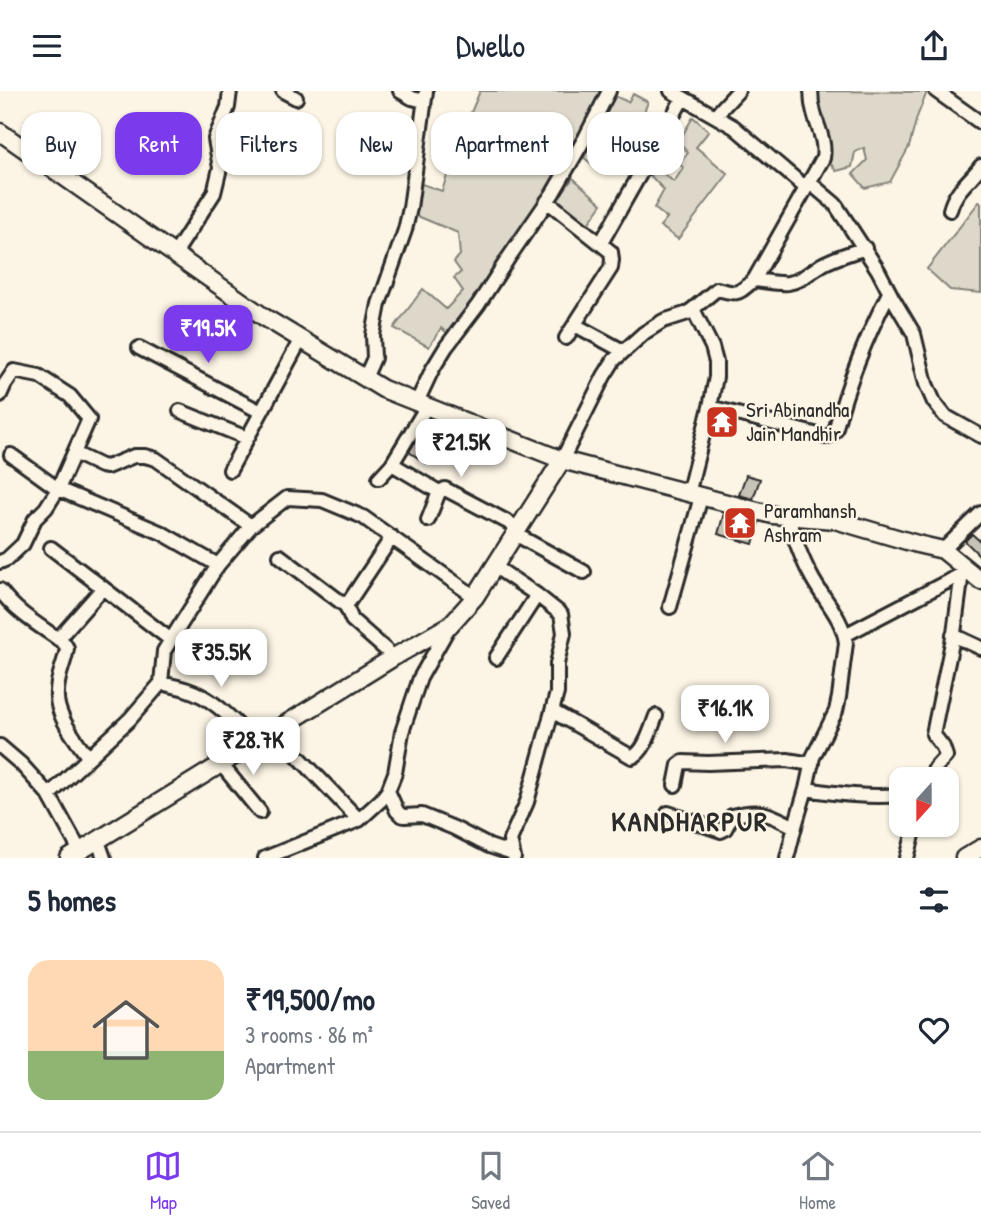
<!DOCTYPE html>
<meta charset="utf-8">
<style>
:root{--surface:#fff;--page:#f6f6f7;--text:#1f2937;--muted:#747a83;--line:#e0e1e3;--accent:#7c3aed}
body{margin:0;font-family:"Patrick Hand",sans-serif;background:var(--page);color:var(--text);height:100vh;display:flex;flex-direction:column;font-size:26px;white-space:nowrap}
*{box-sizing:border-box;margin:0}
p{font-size:23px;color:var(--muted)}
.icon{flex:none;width:38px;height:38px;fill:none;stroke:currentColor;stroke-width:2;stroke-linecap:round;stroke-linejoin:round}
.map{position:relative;height:767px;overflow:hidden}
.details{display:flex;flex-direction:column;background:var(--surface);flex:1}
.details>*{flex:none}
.hud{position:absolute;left:21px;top:21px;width:940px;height:63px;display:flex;gap:14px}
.needle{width:46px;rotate:201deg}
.controls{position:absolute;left:889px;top:676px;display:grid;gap:14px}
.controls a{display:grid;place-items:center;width:70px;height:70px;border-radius:14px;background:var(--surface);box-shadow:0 2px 5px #0004;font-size:35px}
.price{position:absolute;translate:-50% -60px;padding:0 16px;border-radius:14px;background:#fff;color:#222;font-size:23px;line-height:46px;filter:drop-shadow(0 2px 4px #0008)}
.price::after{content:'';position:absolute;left:50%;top:42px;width:21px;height:16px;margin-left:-10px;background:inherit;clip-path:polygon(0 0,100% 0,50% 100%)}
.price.active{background:var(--accent);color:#fff}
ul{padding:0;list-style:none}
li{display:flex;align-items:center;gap:21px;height:175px;padding:0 28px}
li+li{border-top:2px solid var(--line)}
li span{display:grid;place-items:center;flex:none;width:196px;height:140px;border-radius:21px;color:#555}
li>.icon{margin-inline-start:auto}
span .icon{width:84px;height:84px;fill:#fffc;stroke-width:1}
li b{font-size:30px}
h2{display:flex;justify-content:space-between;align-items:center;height:84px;padding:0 28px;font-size:30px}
.chip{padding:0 24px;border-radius:21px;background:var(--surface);box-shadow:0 2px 5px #0004;font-size:24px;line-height:63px}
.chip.active{background:var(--accent);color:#fff}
header{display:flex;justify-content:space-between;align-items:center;height:91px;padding:0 28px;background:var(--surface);font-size:32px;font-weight:600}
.menu{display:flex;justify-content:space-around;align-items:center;height:98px;border-top:2px solid var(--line);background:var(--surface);font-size:19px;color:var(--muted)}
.menu a{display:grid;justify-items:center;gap:4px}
.menu .active{color:var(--accent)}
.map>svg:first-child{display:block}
.green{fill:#ded8ca;stroke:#84827a;stroke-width:2}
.building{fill:#c8c3b7;stroke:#2b2b2b;stroke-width:2}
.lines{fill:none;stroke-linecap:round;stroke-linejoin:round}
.minor-casing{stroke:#2b2b2b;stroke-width:18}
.major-casing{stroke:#2b2b2b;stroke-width:21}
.minor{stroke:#fcf5e5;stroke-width:12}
.major{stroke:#fcf5e5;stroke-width:16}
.labels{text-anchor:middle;stroke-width:5;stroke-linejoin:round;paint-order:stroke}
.poi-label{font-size:21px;fill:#2b2b2b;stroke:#fcf5e5;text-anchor:start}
.district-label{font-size:28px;font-weight:bold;letter-spacing:2px;fill:#2b2b2b;stroke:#fcf5e5}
</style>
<header><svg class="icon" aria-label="menu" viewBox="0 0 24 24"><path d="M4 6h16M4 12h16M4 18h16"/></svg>Dwello<svg class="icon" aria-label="share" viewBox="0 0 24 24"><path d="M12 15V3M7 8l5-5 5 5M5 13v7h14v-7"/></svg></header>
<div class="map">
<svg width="981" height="767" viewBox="0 0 981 767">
<rect width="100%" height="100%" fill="#fcf5e5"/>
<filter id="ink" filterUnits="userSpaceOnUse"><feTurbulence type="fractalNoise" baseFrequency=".0143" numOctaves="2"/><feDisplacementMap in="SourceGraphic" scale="14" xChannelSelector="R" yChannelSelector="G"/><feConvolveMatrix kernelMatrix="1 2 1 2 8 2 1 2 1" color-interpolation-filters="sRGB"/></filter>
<g filter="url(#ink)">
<path class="green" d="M480,0H601L546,107L451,245L441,237L429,256L394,237L423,198L446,218L463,200L454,187L461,181L454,171L460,164L458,142L415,124L419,92L442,100L456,57Z
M816,0L927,1L917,26L909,56L890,91L865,97L853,83L867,69L864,57L855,61L852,76L836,80L828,69L829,45L816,18Z
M633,3L648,11L640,31L646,37L643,41L627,37L604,82L584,67L613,4L628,11Z
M693,26L709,40L696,56L728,83L678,148L660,135L667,127L654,117L664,99L647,81L653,74L674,91L683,77L679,72L688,62L679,50Z
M573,87L602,113L588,133L556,110Z
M979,111L981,112V202L950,199L927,178Z"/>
<path class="building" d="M716,327L733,331L728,343L714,337Z
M418,346L435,357L426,372L409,361Z
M746,384L760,388L753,408L739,404Z
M724,422L759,431L753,453L718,443Z
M972,443L981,451V466L965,450Z"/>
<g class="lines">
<defs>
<path id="minor" d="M283,0L296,7
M400,0L412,7L424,10
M671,0L734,36L806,97
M936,0L981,32
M715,25L738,0
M809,91L835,113L878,179L892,206L914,243L926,293L934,311L945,325L981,345
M547,110L611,161L612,169L611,177L566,247
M950,119C955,99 969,91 981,75
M601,152L683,7
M174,164L214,102L220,77L215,48L228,16L230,0
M754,189C766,190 777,193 788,192C802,190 811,180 823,173C836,166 851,162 865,157
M575,234L623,260
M139,257L261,321
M365,287L374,267L373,244L379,213L405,139L410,117L426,0
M0,304L5,293L14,280L39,285L70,305L89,328L58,398L11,364
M417,311L432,279L446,256L478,214L509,166L553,102L585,47L609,0
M710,316L826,346L831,344L835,340C848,292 866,246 889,202
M180,320L247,347
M74,362L101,375L107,376L134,365H145L156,368L251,435
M562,369L604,285L614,269L644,242L663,230L688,222L717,198C739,204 737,203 754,189L823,67C826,48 816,35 813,17C811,12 812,6 811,0
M392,373L439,401
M230,379L301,248
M379,387L392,373L427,315
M688,403L710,316L716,286V271L712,256L693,218
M428,429L439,401L445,398L519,437
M515,443L584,481
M392,446L346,515L352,529L394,566
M51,457L171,549
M943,459L981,422
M280,465L346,515
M0,471L7,468L23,453L35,428L46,417L58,398L162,442L218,474L251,435L287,407L322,409L363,426L475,506
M494,475L537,504L561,523L564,542L557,573V602L527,711L510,749L514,767
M0,499C16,522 42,536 64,552L67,557C65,572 57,585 57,601C55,625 75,647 88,666
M670,516L701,406
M845,544L962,483
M953,544L981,557
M58,548L103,497
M496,567L537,504
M161,592C170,594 179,596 188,599C216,608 235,632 255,651
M552,620L632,666C645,661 651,638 656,625
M274,640L359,729
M0,655L21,673L49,704L80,760
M221,673L260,721
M929,688L936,676L946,665L943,656L933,643L954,542L963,474
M675,694L679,674L683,671L708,672L787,669L812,673
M806,698C838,703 869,707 901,704
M388,700L397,720L401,724L404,725L422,724L454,737L489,755L513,763
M49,704L130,628L161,592L164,560L218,474
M668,722L721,740L725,738L732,725C761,717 769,723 795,736
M98,750L104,767
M265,767L359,729L381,709L388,700L395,682L402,641L420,587L450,534
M787,767L795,735L806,698L813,666L836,620L839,606L846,552C843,526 821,506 810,483C800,465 794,446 788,426
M907,767L916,733"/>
<path id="major" d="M0,41L264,226L383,298L562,369L773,424L835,429L917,453L943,459L981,490
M69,767L394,566L450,534L475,506L562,369
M964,767L981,757"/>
</defs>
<use href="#minor" class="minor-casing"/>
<use href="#major" class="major-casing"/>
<use href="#minor" class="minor"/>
<use href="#major" class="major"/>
</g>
</g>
<defs>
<symbol id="temple-square" viewBox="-11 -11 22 22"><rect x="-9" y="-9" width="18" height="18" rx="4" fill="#c8321e" stroke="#fcf5e5"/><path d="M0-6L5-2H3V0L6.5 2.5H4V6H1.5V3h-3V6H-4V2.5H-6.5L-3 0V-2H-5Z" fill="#fff"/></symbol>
</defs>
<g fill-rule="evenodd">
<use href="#temple-square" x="703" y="312" width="38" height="38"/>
<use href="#temple-square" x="721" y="413" width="38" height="38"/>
</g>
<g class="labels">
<g class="poi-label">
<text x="746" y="326">Sri Abinandha<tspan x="746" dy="24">Jain Mandhir</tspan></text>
<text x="764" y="427">Paramhansh<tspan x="764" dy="24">Ashram</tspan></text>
</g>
<g class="district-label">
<text x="690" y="740">KANDHARPUR</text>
</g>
</g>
</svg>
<div class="controls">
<a><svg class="needle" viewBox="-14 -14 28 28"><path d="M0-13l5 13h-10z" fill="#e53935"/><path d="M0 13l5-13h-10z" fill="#747a83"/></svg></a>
</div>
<b class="price active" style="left:208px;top:274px">₹19.5K</b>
<b class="price" style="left:461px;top:388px">₹21.5K</b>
<b class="price" style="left:221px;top:598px">₹35.5K</b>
<b class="price" style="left:725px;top:654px">₹16.1K</b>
<b class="price" style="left:253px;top:686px">₹28.7K</b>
<div class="hud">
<a class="chip">Buy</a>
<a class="chip active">Rent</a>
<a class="chip">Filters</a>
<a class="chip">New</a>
<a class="chip">Apartment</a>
<a class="chip">House</a>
</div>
</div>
<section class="details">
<h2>5 homes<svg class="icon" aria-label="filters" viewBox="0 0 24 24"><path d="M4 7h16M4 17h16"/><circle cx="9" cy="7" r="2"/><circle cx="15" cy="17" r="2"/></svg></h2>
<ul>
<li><span style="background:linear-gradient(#ffd9b3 65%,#8fb573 0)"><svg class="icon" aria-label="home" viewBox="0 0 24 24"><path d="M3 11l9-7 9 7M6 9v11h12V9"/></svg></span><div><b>₹19,500/mo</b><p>3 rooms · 86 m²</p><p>Apartment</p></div><svg class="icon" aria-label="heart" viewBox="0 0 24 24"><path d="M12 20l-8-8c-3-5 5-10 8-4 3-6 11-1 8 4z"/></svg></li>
</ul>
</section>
<nav class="menu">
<a class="active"><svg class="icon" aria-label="map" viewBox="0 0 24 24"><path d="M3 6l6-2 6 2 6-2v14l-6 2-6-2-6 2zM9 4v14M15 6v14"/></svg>Map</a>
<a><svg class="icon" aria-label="saved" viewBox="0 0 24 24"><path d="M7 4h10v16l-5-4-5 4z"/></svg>Saved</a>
<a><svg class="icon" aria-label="home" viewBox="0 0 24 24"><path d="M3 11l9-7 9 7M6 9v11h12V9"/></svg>Home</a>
</nav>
